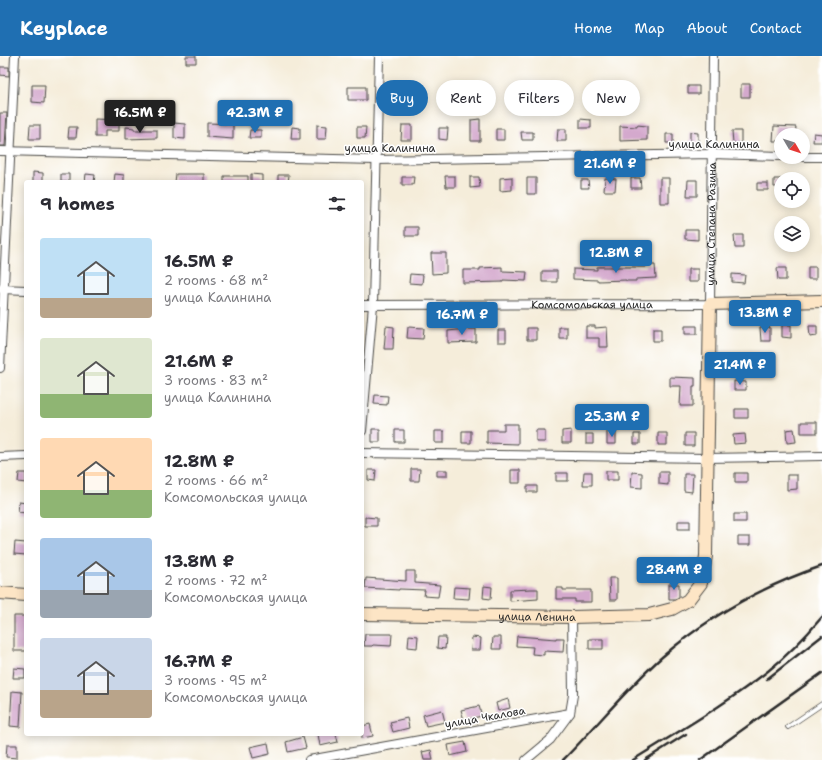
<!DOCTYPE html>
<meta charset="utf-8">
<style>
:root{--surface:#fff;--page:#f2f2f3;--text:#2b2b33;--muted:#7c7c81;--accent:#1f6fb2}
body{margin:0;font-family:"Shantell Sans",sans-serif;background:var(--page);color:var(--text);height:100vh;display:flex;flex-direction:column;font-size:15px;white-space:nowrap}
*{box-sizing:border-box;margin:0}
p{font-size:13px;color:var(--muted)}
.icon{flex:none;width:22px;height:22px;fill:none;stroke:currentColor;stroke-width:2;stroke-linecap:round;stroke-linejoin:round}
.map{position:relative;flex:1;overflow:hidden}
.details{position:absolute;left:24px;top:124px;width:340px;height:556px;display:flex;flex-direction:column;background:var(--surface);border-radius:4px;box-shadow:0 2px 10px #0003}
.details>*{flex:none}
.banner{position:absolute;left:376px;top:24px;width:380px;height:36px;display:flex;gap:8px}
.needle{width:26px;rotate:129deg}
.controls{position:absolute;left:774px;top:72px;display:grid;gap:8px}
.controls a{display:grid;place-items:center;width:36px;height:36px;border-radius:50%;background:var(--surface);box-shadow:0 2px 10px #0003;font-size:20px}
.price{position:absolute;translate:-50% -34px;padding:0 9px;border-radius:4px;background:var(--accent);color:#fff;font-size:13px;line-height:26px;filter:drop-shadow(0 1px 2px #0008)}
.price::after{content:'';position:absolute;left:50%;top:24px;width:12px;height:9px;margin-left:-6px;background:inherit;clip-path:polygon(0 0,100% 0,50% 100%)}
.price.active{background:#222;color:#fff}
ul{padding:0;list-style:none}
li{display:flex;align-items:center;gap:12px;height:100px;padding:0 16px}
li span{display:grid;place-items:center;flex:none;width:112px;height:80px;border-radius:4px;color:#555}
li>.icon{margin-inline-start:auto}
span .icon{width:48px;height:48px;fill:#fffc;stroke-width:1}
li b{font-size:17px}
h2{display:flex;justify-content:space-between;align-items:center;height:48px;padding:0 16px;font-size:17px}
.tag{padding:0 14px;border-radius:18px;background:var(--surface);box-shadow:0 2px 10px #0003;font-size:14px;line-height:36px}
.tag.active{background:var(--accent);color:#fff}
header{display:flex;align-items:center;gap:24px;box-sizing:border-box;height:56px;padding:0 20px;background:var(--accent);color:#fff}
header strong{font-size:19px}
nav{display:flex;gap:22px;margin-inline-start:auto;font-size:14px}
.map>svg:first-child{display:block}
.building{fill:#d4a9cd}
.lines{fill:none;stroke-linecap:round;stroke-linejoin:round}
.lane-casing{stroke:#494845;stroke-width:5.5}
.street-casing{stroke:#494845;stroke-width:10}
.secondary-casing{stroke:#494845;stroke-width:14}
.lane{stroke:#fff;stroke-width:4}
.street{stroke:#fff;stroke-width:8}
.secondary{stroke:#fde5c5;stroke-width:12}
.rail{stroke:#2b2b2b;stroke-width:2.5}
.labels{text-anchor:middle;stroke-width:3;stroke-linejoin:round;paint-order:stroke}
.street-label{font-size:11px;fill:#2b2b2b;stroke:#fff}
</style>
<header>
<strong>Keyplace</strong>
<nav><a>Home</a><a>Map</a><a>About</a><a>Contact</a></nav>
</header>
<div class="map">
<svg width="822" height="704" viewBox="0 0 822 704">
<rect width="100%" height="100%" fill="#fff"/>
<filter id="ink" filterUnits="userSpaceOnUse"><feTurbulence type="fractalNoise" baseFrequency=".025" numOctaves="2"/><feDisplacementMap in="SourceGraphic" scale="8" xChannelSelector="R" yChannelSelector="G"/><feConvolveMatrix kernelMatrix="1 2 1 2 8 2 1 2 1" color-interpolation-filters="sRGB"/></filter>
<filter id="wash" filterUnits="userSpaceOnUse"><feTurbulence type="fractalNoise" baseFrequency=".012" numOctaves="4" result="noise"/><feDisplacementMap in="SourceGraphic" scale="16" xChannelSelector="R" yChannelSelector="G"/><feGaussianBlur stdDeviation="0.9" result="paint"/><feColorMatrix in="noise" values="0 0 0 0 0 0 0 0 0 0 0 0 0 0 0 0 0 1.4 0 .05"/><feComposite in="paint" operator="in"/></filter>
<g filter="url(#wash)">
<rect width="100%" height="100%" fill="#f5edda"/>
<g id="blocks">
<path class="building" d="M186,0H196V7H186Z
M0,11H9V20L0,19Z
M401,27H412V35H401Z
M741,28H750V41H741Z
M32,29H45L44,47L32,46Z
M688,30H699V38H688Z
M348,31H366V44H348Z
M0,57H7L5,90H0Z
M95,63L119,64V75H105V81H95Z
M480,63V85H471V64Z
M580,63L591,64V72H580Z
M174,67L185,68V83L174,82Z
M207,67L233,68V83L207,81Z
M30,69H40V83H29Z
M317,69L327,70L326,83H317Z
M402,69H412V84H401Z
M637,69L647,70V84L620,85V70L637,71Z
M774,70L796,71L795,79H781V85H773Z
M69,71H77L76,82H68Z
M126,71L134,72V74H157V82L126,83Z
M292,71L300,72V83H291Z
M357,71H366L365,82H357Z
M439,72H448L447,84L439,83Z
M496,73H504V84H496Z
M558,73H566V85H557Z
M250,74H261V82H249Z
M732,75H741V87H733Z
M521,76H533V84H522Z
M690,76L698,77V88H690Z
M814,77L822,78V86H813Z
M666,78H673V87H666Z
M33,116L43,117V126H33Z
M61,118H69V126H61Z
M86,118L95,119L94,126H85Z
M115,118L124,119V126H114Z
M176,118H204V126H175Z
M251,118L262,119V126H251Z
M278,119H289L288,126H278Z
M224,120H248V126H224Z
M445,120H455V131H446Z
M402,121H414L413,129H402Z
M470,121H479L480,131L470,132Z
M512,121V134L500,135V122Z
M527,122H536V138H527Z
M605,122L616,123L615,135H604Z
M631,122H640L641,132H631Z
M660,122H669V147H660Z
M774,123H781V131H774Z
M581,124H588L589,132H581Z
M688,124H697V140H687Z
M757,127H768V134H757Z
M405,171H418V180H405Z
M685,174H698V184L685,183Z
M734,179H743V192H735Z
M431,197H446V217L432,218Z
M646,209H655L656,222L636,223V225H626V224L598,225V224L573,223V213L597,214V211H646Z
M502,211V215L527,216L526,225L503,224V226L463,227V214H480V212Z
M808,211H816V223H808Z
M777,212H786V224H778Z
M688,213H698V226H688Z
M542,215H557V226H542Z
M410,218L423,219L422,228L409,227Z
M732,218L745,219L744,227L732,226Z
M782,269H791V282L782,281Z
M386,270L394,271L393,293H384Z
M586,270H595V272L607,271L608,291H599V282H586Z
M685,270H697V278H685Z
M809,270H817V280L810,281Z
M408,271L424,272L423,283L407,282Z
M559,271H567V282H559Z
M770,271V285H761L760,272Z
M527,272H536V284H527Z
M467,273H476V286L448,287V275Z
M653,273H661V285H653Z
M498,274H506V286H498Z
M670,321L695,322V330H693V350H680L681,330H670Z
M734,325L746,326V334H734Z
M375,339L388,340L387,349L374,348Z
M735,353H748V362H735Z
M801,366H817V377H801Z
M504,368H518V388L487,387V374H504Z
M372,373H380V386H372Z
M794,373L796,386L787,387L786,374Z
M395,374H404V386H395Z
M536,374H545V386H536Z
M571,374V387H562V375Z
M435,375H444V387H435Z
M462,375H471V387H462Z
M607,375H616V388H607Z
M658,377H667V389H658Z
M685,377H694V390H685Z
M586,378H593V388H586Z
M634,378H640V388H634Z
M745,378L746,387L734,388L733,379Z
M411,413H420L419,425H411Z
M368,414H376L375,425L368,424Z
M437,414H447V420H437Z
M511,414H520V427H511Z
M606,415H618V424H606Z
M584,416H592V429H583Z
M632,416L642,417V432L631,431Z
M659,416H668V429L659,428Z
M19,417H26V427L18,426Z
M556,417H568V425H556Z
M735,417H747V426H735Z
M684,418H693L692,436L684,435Z
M787,419H797V433L787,434Z
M527,430H537V436H527Z
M19,446L26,447V457L18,456Z
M734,458H746V466H734Z
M365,461L377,462V470H365Z
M678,465H690V473H678Z
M738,481H750V489H738Z
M15,486L26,487V499L14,498Z
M406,515H415V527L440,529L438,541L424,540L425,534L399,533V534L365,532L366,522L406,525Z
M609,522H617V544H610Z
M669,528H679V541L675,543H669Z
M484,530L492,531L491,543L483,542Z
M454,531L470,532L469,543L453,542Z
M556,532H563V534H591V546H575V543H556Z
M531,533H538V543L510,545V534Z
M14,560H26V595H14Z
M365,578H392L391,590L373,589L372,590H364Z
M409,579L418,580L417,592L408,591Z
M517,580L556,583V582H564L563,596L544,595V599L532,598L533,591L516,590Z
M438,581H446L445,593L437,592Z
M472,581L481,582L480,594H471Z
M493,581H501V593H492Z
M589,583H603V593H589Z
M14,612L25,613V622H13Z
M12,635L22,636L20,671L10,670Z
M508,643L510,652L498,655L496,647Z
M479,650L482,660L464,664L461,654Z
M442,654L445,666L426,670L423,659Z
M407,662L409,672L393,676L390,666Z
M370,668L373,680L362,682V670Z
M318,678H336L338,686L320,690Z
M303,681L306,692L288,696L286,686Z
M465,686L467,696L450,700L448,689Z
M268,687L270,698L253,702L250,691Z
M7,689H17V702L6,701Z
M431,694L433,704H424L422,696Z"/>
</g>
</g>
<g filter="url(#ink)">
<use href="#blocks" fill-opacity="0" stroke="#494845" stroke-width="1"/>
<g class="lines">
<defs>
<path id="lane" d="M788,671L822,648"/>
<g id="street">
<path d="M0,95L376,104L712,98L781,100"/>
<path d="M803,101H822"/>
<path d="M1,233L26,234"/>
<path id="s1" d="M362,249L710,248L713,0"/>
<path d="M0,312L15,0"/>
<path d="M362,375L373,249L379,0"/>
<path d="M362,397L707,402L822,400"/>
<path d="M0,401L26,400"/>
<path d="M309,704L570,657L573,639L572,561"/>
<path d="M526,704L550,684L570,657"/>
</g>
<g id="secondary">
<path d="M0,537L26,539"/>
<path id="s2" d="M362,558L572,561L649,559L672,553L688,544L701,527L706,500L710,248L822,245"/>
</g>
</defs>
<use href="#lane" class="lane-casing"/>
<use href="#street" class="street-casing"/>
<use href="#secondary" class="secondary-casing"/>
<use href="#lane" class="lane"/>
<use href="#street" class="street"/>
<use href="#secondary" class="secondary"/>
<path class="rail" d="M767,623L822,580
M563,704C596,671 626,633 662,601C709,560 763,530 822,510
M633,704C679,675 726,648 768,615C788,599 806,580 822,561
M645,704L686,678
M700,704L822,617"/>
</g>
</g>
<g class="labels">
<g class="street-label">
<text x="714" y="92">улица Калинина</text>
<text x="390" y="96">улица Калинина</text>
<text dy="4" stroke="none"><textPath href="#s1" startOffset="428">улица Степана Разина</textPath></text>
<text dy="4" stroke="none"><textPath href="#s1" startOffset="230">Комсомольская улица</textPath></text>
<text dy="4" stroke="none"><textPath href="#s2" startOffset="175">улица Ленина</textPath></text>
<text transform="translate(485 661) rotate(-10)" y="4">улица Чкалова</text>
</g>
</g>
</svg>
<div class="controls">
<a><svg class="needle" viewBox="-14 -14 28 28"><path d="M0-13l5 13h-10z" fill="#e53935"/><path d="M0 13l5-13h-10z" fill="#7c7c81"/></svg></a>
<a><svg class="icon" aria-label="locate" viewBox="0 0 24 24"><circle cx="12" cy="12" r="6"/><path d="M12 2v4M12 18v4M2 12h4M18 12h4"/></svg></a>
<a><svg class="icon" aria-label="layers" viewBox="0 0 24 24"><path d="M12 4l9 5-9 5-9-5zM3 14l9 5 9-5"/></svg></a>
</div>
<b class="price active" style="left:140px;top:78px">16.5M ₽</b>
<b class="price" style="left:255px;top:78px">42.3M ₽</b>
<b class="price" style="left:610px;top:129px">21.6M ₽</b>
<b class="price" style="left:616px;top:218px">12.8M ₽</b>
<b class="price" style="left:765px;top:278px">13.8M ₽</b>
<b class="price" style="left:462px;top:280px">16.7M ₽</b>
<b class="price" style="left:740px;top:330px">21.4M ₽</b>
<b class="price" style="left:612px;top:382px">25.3M ₽</b>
<b class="price" style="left:674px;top:535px">28.4M ₽</b>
<div class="banner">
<a class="tag active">Buy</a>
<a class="tag">Rent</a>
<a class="tag">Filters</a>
<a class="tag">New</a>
</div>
<section class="details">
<h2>9 homes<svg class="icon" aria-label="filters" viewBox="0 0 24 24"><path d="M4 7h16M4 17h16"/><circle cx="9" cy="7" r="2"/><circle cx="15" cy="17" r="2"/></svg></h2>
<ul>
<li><span style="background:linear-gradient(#bfe0f5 75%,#b9a48a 0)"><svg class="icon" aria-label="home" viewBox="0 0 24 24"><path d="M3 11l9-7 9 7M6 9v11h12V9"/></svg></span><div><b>16.5M ₽</b><p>2 rooms · 68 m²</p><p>улица Калинина</p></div></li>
<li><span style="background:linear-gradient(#dfe7d0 70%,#8fb573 0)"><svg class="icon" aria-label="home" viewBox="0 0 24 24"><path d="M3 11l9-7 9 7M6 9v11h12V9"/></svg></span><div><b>21.6M ₽</b><p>3 rooms · 83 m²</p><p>улица Калинина</p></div></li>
<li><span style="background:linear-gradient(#ffd9b3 65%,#8fb573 0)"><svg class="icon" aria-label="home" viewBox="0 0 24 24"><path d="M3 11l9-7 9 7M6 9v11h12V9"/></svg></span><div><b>12.8M ₽</b><p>2 rooms · 66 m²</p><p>Комсомольская улица</p></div></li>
<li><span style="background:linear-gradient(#a9c7e8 65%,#9aa5b1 0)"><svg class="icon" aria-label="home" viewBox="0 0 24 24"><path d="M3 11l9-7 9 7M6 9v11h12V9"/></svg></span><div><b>13.8M ₽</b><p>2 rooms · 72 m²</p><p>Комсомольская улица</p></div></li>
<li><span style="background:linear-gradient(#c9d6e8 65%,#b9a48a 0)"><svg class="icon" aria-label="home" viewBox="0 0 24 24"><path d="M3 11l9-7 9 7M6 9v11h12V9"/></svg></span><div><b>16.7M ₽</b><p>3 rooms · 95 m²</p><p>Комсомольская улица</p></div></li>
</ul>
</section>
</div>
